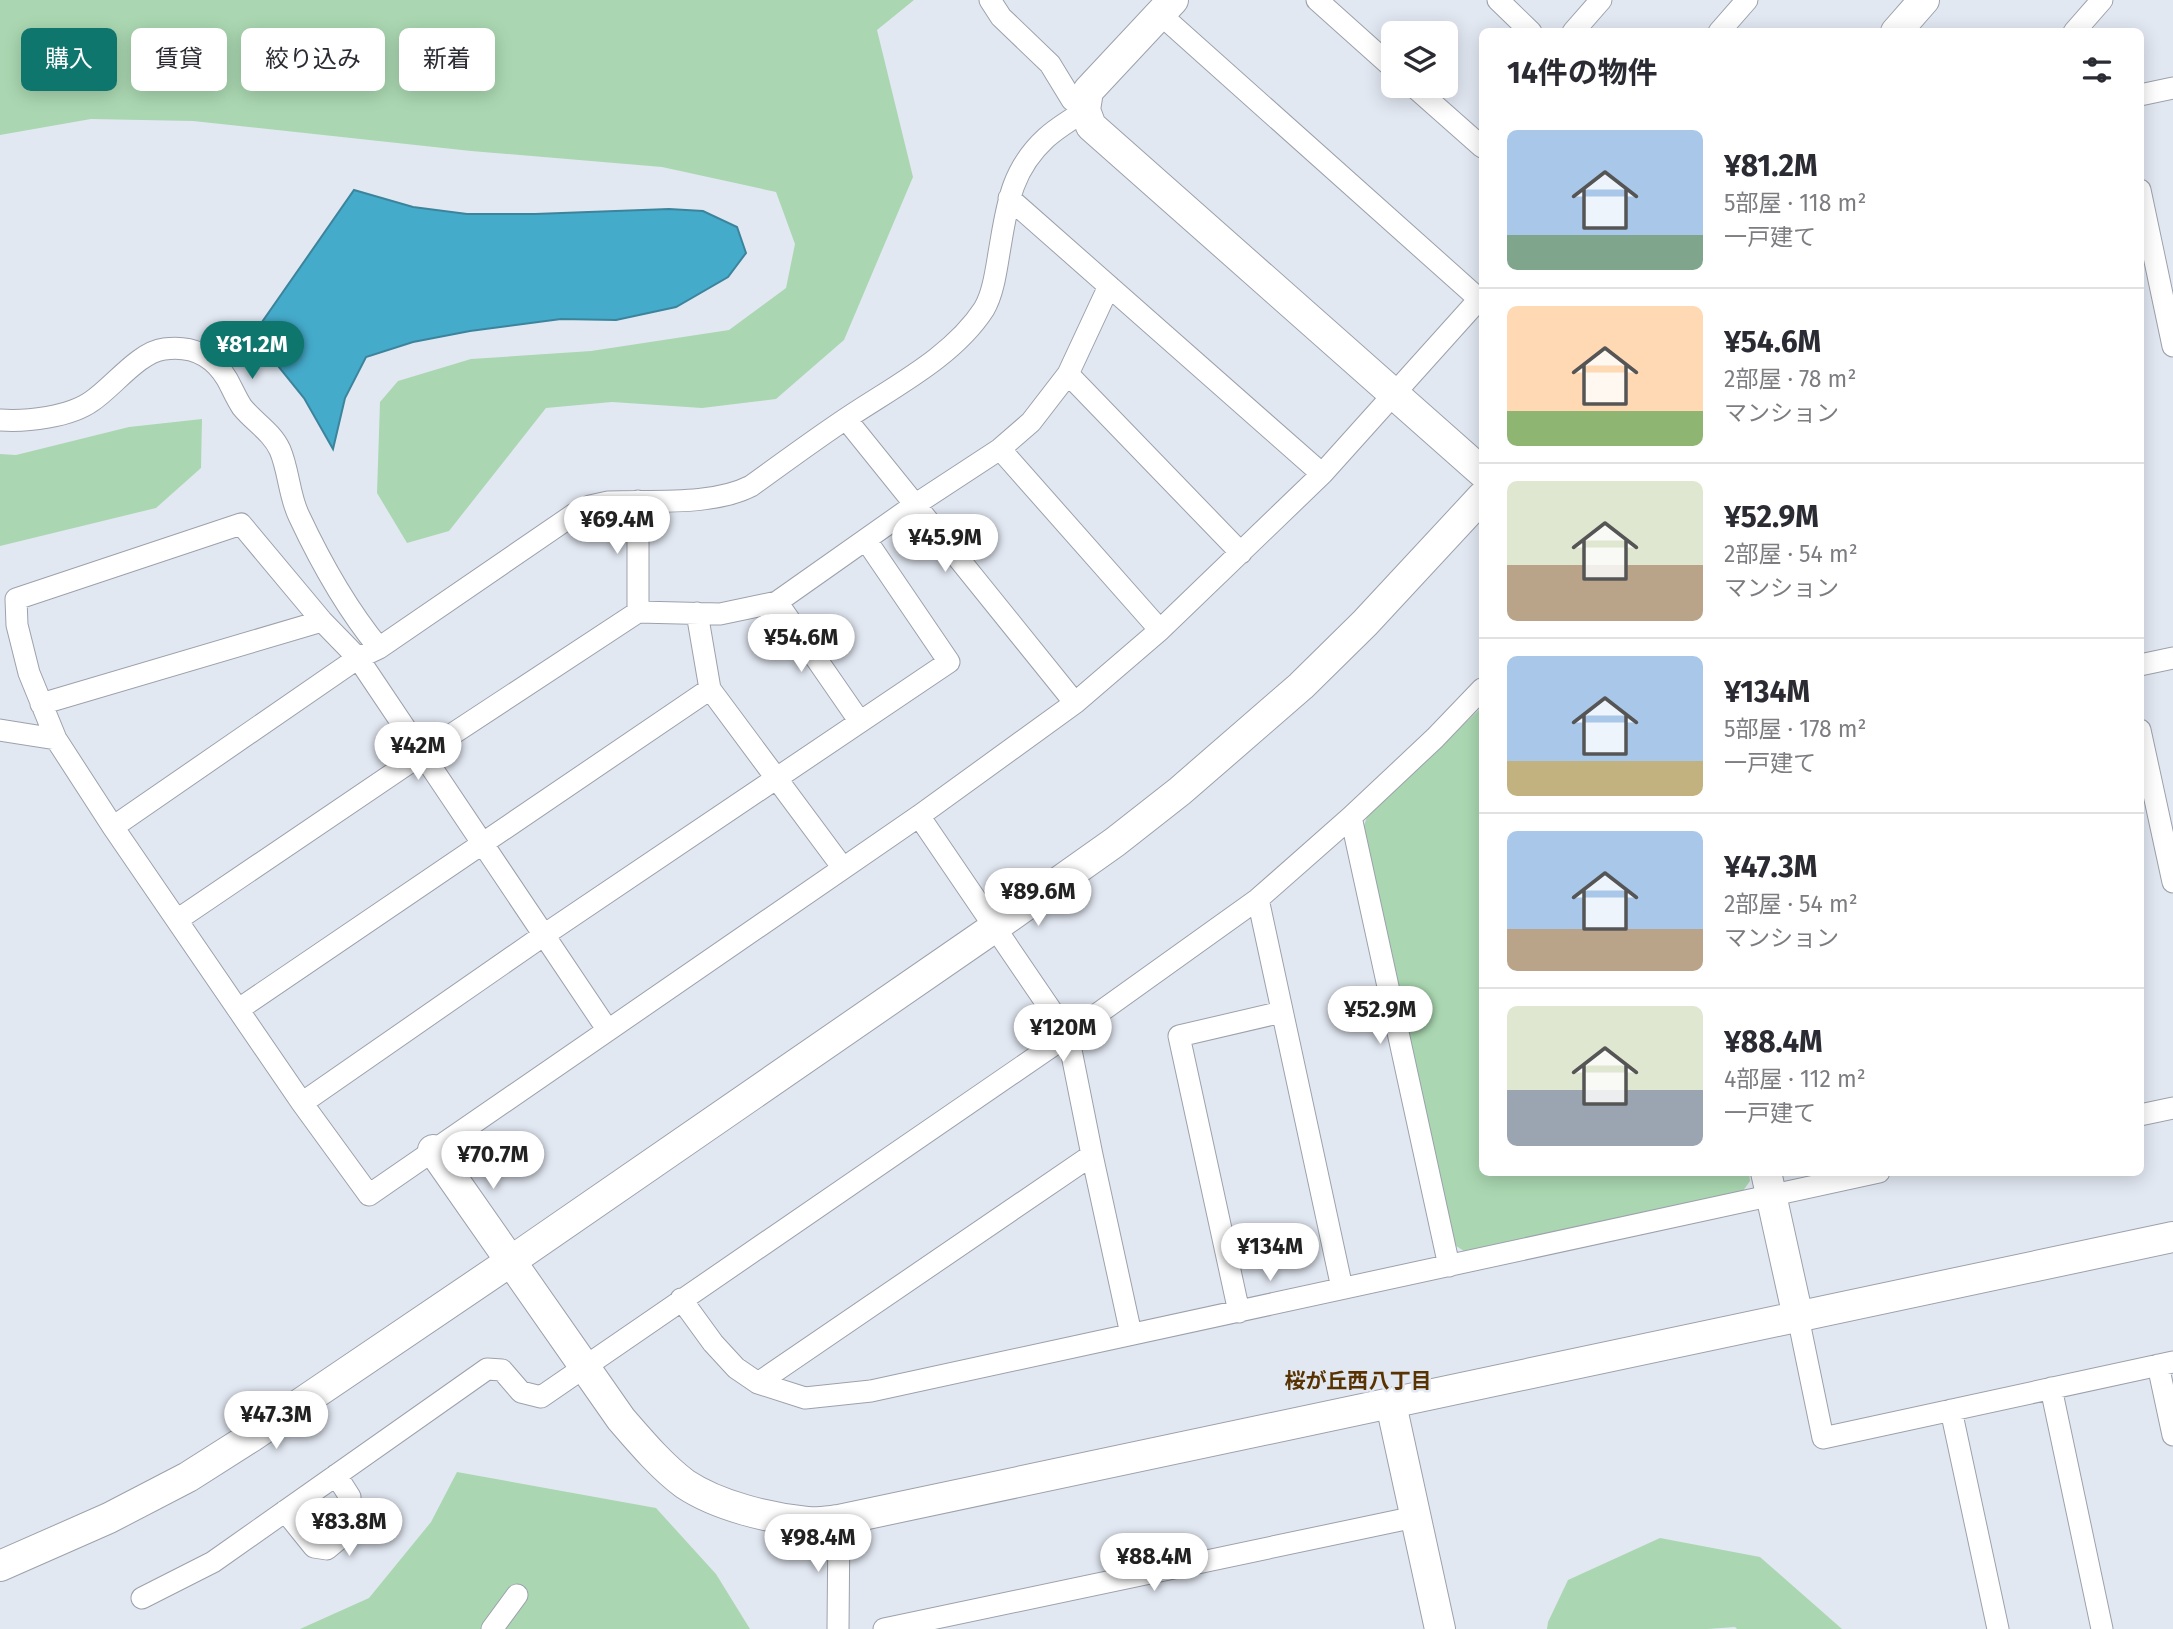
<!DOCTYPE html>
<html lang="ja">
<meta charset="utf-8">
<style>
:root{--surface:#fff;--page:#f2f2f3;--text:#2b2b33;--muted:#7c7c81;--line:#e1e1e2;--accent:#0f766e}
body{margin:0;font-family:"Fira Sans","Noto Sans JP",sans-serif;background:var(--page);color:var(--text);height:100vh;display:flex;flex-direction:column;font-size:26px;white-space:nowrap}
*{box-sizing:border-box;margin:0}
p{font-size:23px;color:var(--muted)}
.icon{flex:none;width:38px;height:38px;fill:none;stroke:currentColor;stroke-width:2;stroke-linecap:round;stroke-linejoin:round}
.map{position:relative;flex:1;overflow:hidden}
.details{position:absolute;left:1479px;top:28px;width:665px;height:1148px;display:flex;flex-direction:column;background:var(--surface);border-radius:10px;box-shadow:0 4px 18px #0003}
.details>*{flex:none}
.guide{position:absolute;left:21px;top:28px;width:665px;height:63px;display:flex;gap:14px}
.tools{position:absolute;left:1381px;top:21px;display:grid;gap:14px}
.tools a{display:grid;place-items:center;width:77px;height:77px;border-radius:10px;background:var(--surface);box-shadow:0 4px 18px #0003;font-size:35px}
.price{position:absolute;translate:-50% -60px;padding:0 16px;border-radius:24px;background:#fff;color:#222;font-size:23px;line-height:46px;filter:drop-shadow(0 2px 4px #0008)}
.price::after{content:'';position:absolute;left:50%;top:42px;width:21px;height:16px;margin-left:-10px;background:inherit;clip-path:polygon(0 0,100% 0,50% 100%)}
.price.selected{background:var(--accent);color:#fff}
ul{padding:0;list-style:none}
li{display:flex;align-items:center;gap:21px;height:175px;padding:0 28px}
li+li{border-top:2px solid var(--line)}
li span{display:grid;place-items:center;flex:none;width:196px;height:140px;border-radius:10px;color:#555}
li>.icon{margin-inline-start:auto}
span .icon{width:84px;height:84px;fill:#fffc;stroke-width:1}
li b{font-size:30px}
h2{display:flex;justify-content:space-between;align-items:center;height:84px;padding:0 28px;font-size:30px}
.chip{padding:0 24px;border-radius:10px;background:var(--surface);box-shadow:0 4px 18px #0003;font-size:24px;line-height:63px}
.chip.selected{background:var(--accent);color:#fff}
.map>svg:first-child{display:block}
.green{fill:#aad7b1}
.water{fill:#45abcb;stroke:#3c849c;stroke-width:2}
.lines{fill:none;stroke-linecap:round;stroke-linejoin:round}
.street-casing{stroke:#9ca1ab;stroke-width:23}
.secondary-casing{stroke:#9ca1ab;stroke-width:32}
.street{stroke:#fff;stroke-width:21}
.secondary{stroke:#fff;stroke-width:30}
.labels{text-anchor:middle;stroke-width:5;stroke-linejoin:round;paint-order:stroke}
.neighbourhood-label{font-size:21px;font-weight:bold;fill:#593201;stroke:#e2e8f2}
</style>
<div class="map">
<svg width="2173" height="1629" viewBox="0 0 2173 1629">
<rect width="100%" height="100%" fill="#e2e8f2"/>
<path class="green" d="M0,0H914L877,30L913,177L844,340L776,399L702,408L612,402L546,408L449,531L407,543L377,493L380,402L398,381L471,359L591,351L729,330L786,288L795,244L776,192L662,167L471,151L193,121L91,119L0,135Z
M202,419L201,468L156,508L0,546V454L16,455L129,427Z
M1482,707V1172L1749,1173L1750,1181L1740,1195L1467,1253L1453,1244L1362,831L1367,817Z
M457,1472L656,1508L716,1574L750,1629H300L369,1598L431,1522Z
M1660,1538L1760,1557L1842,1629H1737L1735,1627L1708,1629H1547L1548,1622L1568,1580Z"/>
<path class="water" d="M354,190L413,207L467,214H535L669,209L703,211L737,227L746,253L728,277L676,307L616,320L561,319L470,331L413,342L366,357L345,398L333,449L304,398L253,335Z"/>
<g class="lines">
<defs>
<path id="street" d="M1317,0L1393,68
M1498,0L1531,32
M1160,14L1479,299
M1573,32L1601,0
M1719,32L1747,0
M2074,32L2102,0
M1413,86L1482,147
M2140,95L2173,88
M2140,190L2173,346
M1009,198L1322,474
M1068,374L1241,553
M846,419L1075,703
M0,420C26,422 70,417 92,401C113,387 139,352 164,349C191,345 213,355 227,379C232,388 236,398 242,407C254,422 272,432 280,450C289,471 289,496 299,516C321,563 346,608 379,648
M1000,449L1160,630
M777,602L860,722
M638,612V501
M697,613L710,689L843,868
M2140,665L2173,658
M41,704L322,621
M0,730L56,739
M2140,730L2173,882
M919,816L1068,1035L1092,1155L1131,1334
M1351,817L1449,1266
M113,827L358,658L379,648L573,515L590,506L608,502C652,500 712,506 751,486C783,463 814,440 847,418C893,387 953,357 984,309C993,294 996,271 999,253C1007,207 1010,171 1046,138C1058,127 1073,119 1085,110L1072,100L1050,64L1001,17L990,0
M1258,899L1342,1288
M177,920L422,754L638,612L720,614L777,602L916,504L1000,449L1031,422L1068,374L1109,286
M239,1009L710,689
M607,1029L358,658L322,621L241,524L16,599L17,625L29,673L56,739L113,827L302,1103L369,1195L919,816L1075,703L1160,630L1322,474L1482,296
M302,1103L544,935L949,662L866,540
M2140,1115L2173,1108
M681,1299L713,1343L736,1368L758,1383L805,1398L871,1391L1879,1172
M1239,1312L1179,1036L1282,1012
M1798,1317L1823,1438L2173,1362
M2158,1365L2173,1435
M758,1383L1092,1155
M2051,1388L2102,1629
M1951,1410L1998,1629
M285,1511L314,1547L327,1549L339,1539L350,1497L336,1475
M142,1598L213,1562L487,1369L502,1370L521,1392L541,1397L1068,1035L1258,899L1351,817L1435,738L1482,689
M492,1629L517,1595
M838,1629L839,1520
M884,1629L1415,1517"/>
<path id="secondary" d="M1173,0L1088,91L1085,110L1091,126L1482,472
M1896,32L1924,0
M433,1150L621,1419C641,1442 661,1466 685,1484C718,1506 769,1518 807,1522C818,1523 829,1521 839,1520L2173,1237
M1766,1172L1798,1317
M1391,1404L1440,1629
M0,1566L109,1518L188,1477L251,1437L511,1261L995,927L1115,842L1180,791L1301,686L1365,623L1482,497"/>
</defs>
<use href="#street" class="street-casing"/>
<use href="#secondary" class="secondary-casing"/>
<use href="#street" class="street"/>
<use href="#secondary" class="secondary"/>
</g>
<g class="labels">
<g class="neighbourhood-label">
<text x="1358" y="1388">桜が丘西八丁目</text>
</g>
</g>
</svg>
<div class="tools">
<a><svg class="icon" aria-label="layers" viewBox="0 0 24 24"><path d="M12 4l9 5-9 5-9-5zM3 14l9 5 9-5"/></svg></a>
</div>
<b class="price selected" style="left:252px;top:381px">¥81.2M</b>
<b class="price" style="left:617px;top:556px">¥69.4M</b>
<b class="price" style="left:945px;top:574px">¥45.9M</b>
<b class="price" style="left:801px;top:674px">¥54.6M</b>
<b class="price" style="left:418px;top:782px">¥42M</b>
<b class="price" style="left:1038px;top:928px">¥89.6M</b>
<b class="price" style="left:1380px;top:1046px">¥52.9M</b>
<b class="price" style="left:1063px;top:1064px">¥120M</b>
<b class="price" style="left:493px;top:1191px">¥70.7M</b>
<b class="price" style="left:1270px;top:1283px">¥134M</b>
<b class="price" style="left:276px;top:1451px">¥47.3M</b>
<b class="price" style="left:349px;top:1558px">¥83.8M</b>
<b class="price" style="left:818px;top:1574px">¥98.4M</b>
<b class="price" style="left:1154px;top:1593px">¥88.4M</b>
<div class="guide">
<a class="chip selected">購入</a>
<a class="chip">賃貸</a>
<a class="chip">絞り込み</a>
<a class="chip">新着</a>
</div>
<section class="details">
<h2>14件の物件<svg class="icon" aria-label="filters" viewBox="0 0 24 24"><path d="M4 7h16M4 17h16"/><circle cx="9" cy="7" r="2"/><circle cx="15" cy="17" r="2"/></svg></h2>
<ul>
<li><span style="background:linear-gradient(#a9c7e8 75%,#7fa58c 0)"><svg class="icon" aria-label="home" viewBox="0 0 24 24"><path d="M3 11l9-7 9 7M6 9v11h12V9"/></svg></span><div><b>¥81.2M</b><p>5部屋 · 118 m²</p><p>一戸建て</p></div></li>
<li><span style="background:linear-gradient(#ffd9b3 75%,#8fb573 0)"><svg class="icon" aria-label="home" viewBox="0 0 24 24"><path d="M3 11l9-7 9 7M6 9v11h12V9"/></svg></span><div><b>¥54.6M</b><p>2部屋 · 78 m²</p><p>マンション</p></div></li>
<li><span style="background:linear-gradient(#dfe7d0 60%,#b9a48a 0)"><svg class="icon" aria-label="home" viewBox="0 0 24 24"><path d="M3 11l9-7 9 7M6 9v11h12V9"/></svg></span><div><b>¥52.9M</b><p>2部屋 · 54 m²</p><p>マンション</p></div></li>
<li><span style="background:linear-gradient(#a9c7e8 75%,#c2b280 0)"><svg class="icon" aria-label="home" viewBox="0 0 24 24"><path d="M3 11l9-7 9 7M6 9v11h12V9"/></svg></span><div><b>¥134M</b><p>5部屋 · 178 m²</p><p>一戸建て</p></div></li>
<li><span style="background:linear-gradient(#a9c7e8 70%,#b9a48a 0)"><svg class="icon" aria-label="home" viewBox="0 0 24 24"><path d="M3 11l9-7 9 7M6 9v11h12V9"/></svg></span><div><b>¥47.3M</b><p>2部屋 · 54 m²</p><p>マンション</p></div></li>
<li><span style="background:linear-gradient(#dfe7d0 60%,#9aa5b1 0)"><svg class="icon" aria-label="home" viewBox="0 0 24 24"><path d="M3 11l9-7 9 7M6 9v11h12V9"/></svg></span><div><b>¥88.4M</b><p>4部屋 · 112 m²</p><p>一戸建て</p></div></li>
</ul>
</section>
</div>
